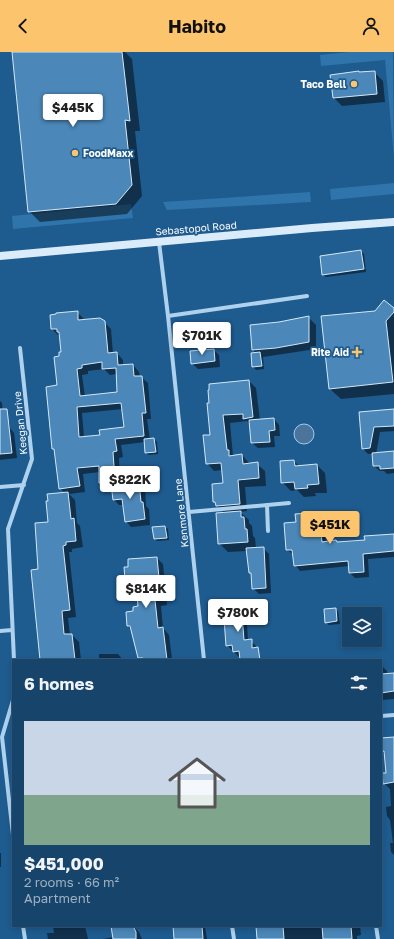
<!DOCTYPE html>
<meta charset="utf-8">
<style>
:root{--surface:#16446b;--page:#1f4b71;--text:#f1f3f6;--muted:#9eb0c1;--line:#355c7e;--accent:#fcc46d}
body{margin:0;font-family:"Golos Text",sans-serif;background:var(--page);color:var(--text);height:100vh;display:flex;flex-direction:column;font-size:15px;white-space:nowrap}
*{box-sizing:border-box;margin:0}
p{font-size:13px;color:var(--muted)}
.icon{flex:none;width:22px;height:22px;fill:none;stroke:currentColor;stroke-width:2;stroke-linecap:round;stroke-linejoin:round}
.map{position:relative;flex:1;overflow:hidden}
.side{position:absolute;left:12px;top:607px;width:370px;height:268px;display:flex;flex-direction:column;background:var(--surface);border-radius:0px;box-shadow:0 2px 6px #0003,0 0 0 1px var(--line)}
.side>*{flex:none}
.buttons{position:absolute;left:342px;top:555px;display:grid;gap:8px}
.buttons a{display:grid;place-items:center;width:40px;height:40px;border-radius:0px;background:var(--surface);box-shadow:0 2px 6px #0003,0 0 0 1px var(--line);font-size:20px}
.price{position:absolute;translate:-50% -34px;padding:0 9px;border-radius:4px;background:#fff;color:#222;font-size:13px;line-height:26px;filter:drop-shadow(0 1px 2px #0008)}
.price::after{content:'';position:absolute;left:50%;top:24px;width:12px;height:9px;margin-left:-6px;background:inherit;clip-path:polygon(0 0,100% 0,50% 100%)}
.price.selected{background:var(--accent);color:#111}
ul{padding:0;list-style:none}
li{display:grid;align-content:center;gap:8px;height:212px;padding:0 12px}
li span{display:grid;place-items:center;height:124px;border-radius:0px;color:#555}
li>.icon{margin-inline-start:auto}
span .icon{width:72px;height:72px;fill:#fffc;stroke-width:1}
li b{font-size:17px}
h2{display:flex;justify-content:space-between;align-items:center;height:48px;padding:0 12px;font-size:17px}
header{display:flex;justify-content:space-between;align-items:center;height:52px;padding:0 12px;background:var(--accent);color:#111;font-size:18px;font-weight:700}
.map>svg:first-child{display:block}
.green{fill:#2f74ab}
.water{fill:#4a7499;stroke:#a1cdef}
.shadow{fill:#0007;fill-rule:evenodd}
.building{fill:#4b87b8;stroke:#d3e8f9;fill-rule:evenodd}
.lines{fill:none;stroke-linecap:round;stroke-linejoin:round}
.minor{stroke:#aed1ed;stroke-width:4}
.secondary{stroke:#daebfa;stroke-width:8}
.poi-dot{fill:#fcc46d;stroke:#1e5b8f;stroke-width:1.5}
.labels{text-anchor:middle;stroke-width:3.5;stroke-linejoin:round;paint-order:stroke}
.poi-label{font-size:10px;font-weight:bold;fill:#fff;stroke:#1e5b8f;text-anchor:end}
.street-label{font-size:10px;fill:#fff;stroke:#1e5b8f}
</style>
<header><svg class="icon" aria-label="back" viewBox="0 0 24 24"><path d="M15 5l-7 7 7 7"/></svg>Habito<svg class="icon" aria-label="person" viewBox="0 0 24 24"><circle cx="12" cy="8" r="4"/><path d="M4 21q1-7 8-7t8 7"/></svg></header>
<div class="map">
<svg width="394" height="887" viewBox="0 0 394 887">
<rect width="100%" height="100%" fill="#1e5b8f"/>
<path class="green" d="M349,0H393L394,106L385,8L321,14L320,3Z
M394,131V142L331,148L330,137Z
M310,140L311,150L167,158L163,150Z
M131,152L133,166L13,177L12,164Z"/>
<path class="water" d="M294 382a10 10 0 1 1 20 0a10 10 0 1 1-20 0Z"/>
<path class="shadow" d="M13,0H125L132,7L140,79H135L142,144L127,162L40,170L29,159Z
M359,20L361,21L374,20L383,29L385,50L342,54L334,46L331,24Z
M361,199L364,202L366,220L326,225L323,222Z
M394,257V342L341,347L330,337Z
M77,260L83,266L84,269L104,270L111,277L113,302L117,301L123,308V314L133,313L139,320L140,325H141L148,331L151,367H147L150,388L154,387L157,390L158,402L149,403L146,401L145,390L121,393L123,405L119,406L120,432L139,431L145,436L146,454L149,457L150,473L131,475L126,469L124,453H119L114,448L113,436L107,437L100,431V420L83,422L85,440L69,442L75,448L77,471L80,474L83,495L72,497V500H69L76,565L68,566L70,583H72L79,590L81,608H41L39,518L49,471L65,441L60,436L56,400L53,397L60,305L62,301L60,283H58L52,277ZM104,317L110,323L117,322L118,341L85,345L82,323L88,322V319ZM123,357L125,376L101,383L84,385L82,361Z
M309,266L316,273V297L263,305L264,317L256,318L253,315L252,302H257L253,298L279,271Z
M214,298L219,303L220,315L198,317L192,311Z
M249,329L256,336L260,368L274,367L279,373L280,384H274L275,395L258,396L252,391L250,372L247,369L230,371L233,404L242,403L250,412H257L265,419L266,434L245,435L247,459L240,460L249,468V471L252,474L253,484L255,486L256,497L263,496L269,502L271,541L259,542L253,536L252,523L250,521L247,499L228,500L219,491L224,461L217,454L224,432L222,418L214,419L207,411L211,384L210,351Z
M0,349L2,351L3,363L9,369L10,376L14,381L17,406L0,408Z
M394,358V379L380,380L376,402L394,400V421L387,422L384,419H380L374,414L373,402H368L363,397L360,361Z
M294,409L299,414L317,413L325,421L327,441H315L316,444L304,445L297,438L291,439L282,430Z
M308,462L310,464H319L324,469L326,491H338L366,488L394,483V505L368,507L369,525L355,526L350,521L349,514L300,519L295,513L294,503L287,498L297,471Z
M165,475L168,477L169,488L157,489L155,487Z
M157,506L163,512L167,553L161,554L163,576L169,583L172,607L173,608H142L139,605L132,578L128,574L134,560L139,555L137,534H132L126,528Z
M241,551L246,557L248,588H250L256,594L257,608H241V605H239L227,593Z
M336,557L338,559L340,572L329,573L326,570Z
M99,602H118L123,608H99Z
M381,613L387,619V623L394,622V647L381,648Z
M394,686V803L391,800L390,791H393L390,768L387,764L386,755L391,754L390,737L384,731L387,722L386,704L381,699V687Z
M0,801H1V815H0Z
M53,874H85L88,887H90H48L47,881H54Z
M125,874H133L139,880L142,887H103L113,885Z
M174,874H205L207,887H174H175Z
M257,874H360L361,883L357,884V887H258Z"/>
<path class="building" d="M12,0H122L130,69L125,68L132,133L116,152L28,160Z
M359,19V20L375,19L377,42L333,46L330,23Z
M361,198L364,217L322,223L320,204Z
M384,248L394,256V260L386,269L393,330L329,337L321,264L375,259Z
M78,259V268L100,266L105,269L108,301L117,300L118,313L133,312L134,324H142L146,361H142L144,384L115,387L117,399L113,400L115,429L99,431V414L77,416L80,434L59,437L54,397H52L46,335L57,333L54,305L59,304V300H61L59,280H57V277H51L50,263L56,262V261ZM102,310V317L116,316L117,340L80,344L77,317L82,316V313ZM121,351L124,375L99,378L100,383L79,385L77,355Z
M309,264V290L276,296L252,298L250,273L279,270Z
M214,297L215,309L191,312L190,299Z
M260,300L262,314L252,315L251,301Z
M249,328L253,365L243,367V362L223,363L227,398H229V404L242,402L243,412L258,410L259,426L238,428L240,452L216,454L215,450H213L212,432L223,431L221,411L206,412L203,383H210L207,351H209L208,338H209V332Z
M0,357H7L12,401L0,402Z
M394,357V374L374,375L370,396L362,397L359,360Z
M274,366L275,378L269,379L270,390L251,391L249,368Z
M154,386L156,400L145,401L144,387Z
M394,399V416L380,417V414H373L372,401Z
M294,408L295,414L317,412L319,432L307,433L308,436L295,437L294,430L281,431L280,409Z
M139,430L141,450H143L145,467L125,470L122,447L113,448L111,432Z
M68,440L71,467L74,466L76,489L66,490V493L63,494L70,558L62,559L64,582H72L75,608H40L31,518L38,517L35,471L48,470L46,449H48L47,442Z
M241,459V465H244L245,477H247L248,490L218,492L216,461Z
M308,461V464L319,462L322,490L336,488L337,490L365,488L364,484L394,482V499L363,502L364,520L349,521L348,509L294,514L292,498H286L284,471L296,470L295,462Z
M165,474L167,486L154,487L152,475Z
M264,495L266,536L252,537L251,521H249L246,496Z
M157,505L161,547L155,548L158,576L163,575L167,608H143V606H138L130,574H127L126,560L133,559V555L138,554L135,528H125L124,515H128V507Z
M241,550L244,588L252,587V596L258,595L260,608H240L239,599L233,600L232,593L226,594L223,552Z
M336,556L337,569L325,571L324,557Z
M394,621V639L381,641V622Z
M394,685V730L383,732L382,721H386L384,699L381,700V686Z
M111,874H133L136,880V887H113Z
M173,874H202L203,887H174Z
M256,874H283L284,887H257Z
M322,874H351L352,887H323Z"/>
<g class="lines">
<path class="minor" d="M159,190L168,264L204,608
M168,264L307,244
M0,435L24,433
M267,453L268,479
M189,460L289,451
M0,579L12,578
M14,608L8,477L32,407L20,296
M13,648L2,685L13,783
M381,664L394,663
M23,874L25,887
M232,874L234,887
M376,874L378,887"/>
<path class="secondary" d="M0,204L312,176L394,170"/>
</g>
<g class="poi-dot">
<circle cx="354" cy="32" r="4"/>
<circle cx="75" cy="101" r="4"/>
<path d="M355 294h4v4h4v4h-4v4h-4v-4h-4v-4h4z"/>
</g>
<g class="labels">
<g class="poi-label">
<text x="346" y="36">Taco Bell</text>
<text x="83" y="105" text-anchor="start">FoodMaxx</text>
<text x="349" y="304">Rite Aid</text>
</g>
<g class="street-label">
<text transform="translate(196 176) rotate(-5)" y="4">Sebastopol Road</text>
<text transform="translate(20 371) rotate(-96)" y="4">Keegan Drive</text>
<text transform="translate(181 461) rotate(-96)" y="4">Kenmore Lane</text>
</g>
</g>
</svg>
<div class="buttons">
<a><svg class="icon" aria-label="layers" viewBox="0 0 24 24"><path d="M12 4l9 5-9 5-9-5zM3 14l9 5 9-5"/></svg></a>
</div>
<b class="price" style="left:73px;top:76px">$445K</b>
<b class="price" style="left:202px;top:304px">$701K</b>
<b class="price" style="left:130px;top:448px">$822K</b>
<b class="price selected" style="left:330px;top:493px">$451K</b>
<b class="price" style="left:146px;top:557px">$814K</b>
<b class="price" style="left:238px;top:581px">$780K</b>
<section class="side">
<h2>6 homes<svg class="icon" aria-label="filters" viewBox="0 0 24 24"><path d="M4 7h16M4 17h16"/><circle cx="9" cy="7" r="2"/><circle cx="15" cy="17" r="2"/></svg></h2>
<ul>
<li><span style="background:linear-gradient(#c9d6e8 60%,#7fa58c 0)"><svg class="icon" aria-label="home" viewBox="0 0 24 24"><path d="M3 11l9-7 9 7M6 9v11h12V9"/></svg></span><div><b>$451,000</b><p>2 rooms · 66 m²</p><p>Apartment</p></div></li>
</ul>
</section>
</div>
